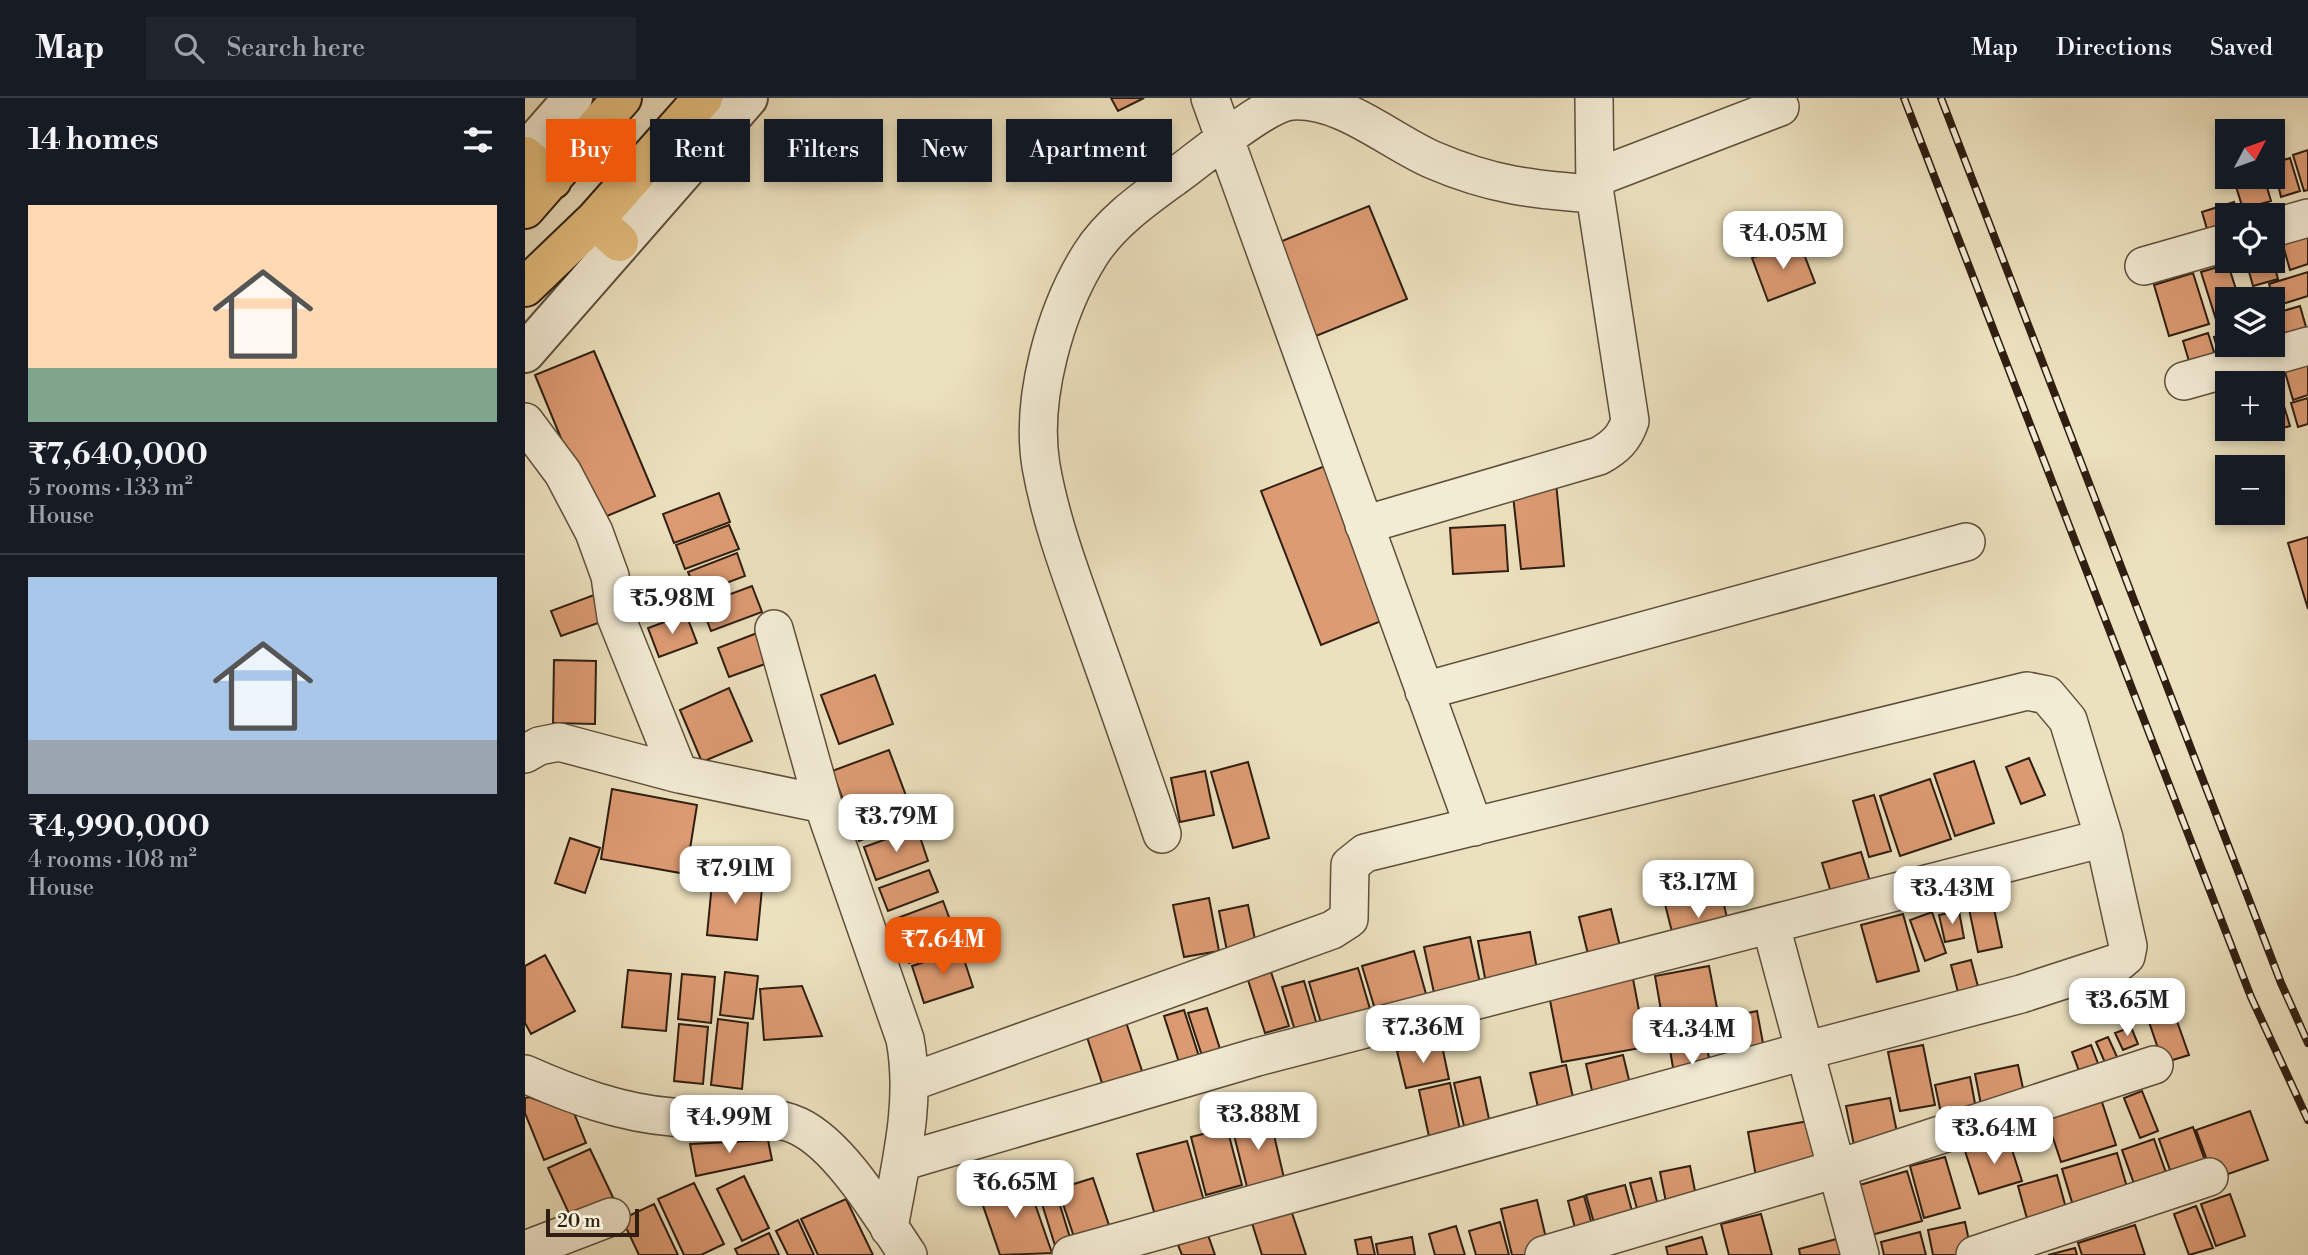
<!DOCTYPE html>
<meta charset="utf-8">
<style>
:root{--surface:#171b24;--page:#20242c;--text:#f1f3f6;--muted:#9ea1a6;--line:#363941;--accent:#ea580c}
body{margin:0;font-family:"Libre Bodoni",serif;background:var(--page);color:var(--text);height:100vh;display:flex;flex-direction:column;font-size:26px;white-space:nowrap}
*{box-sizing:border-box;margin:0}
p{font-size:23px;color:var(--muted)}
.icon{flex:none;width:38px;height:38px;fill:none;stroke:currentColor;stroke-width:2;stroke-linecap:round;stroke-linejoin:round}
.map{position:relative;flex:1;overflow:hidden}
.side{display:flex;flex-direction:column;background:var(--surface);width:525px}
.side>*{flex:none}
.top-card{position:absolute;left:21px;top:21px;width:665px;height:63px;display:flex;gap:14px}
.needle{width:46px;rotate:49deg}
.buttons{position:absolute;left:1690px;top:21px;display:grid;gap:14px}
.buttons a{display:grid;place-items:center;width:70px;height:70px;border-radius:0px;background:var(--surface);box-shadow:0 4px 10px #0003;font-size:35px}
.scale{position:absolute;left:21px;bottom:18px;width:93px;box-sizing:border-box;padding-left:7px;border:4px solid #2f1e11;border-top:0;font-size:19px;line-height:24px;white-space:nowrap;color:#2f1e11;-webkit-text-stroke:5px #f3ecd5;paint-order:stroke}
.price{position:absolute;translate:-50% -60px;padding:0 16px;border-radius:14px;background:#fff;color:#222;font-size:23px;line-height:46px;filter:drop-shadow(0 2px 4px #0008)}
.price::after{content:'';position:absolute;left:50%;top:42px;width:21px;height:16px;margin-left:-10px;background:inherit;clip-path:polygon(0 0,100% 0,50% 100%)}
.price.current{background:var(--accent);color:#fff}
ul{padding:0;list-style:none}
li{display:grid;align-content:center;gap:14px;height:371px;padding:0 28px}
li+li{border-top:2px solid var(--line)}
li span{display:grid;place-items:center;height:217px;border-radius:0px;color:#555}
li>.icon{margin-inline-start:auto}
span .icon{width:126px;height:126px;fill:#fffc;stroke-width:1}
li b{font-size:30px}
h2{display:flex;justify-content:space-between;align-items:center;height:84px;padding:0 28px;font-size:30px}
.tag{padding:0 24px;border-radius:0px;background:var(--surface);box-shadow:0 4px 10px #0003;font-size:24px;line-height:63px}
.tag.current{background:var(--accent);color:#fff}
header{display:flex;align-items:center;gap:42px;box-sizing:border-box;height:98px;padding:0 35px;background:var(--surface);border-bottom:2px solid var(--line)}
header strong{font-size:33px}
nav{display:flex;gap:38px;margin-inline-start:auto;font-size:24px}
.search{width:490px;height:63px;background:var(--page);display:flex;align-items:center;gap:18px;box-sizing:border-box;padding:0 24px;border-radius:0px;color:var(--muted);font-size:26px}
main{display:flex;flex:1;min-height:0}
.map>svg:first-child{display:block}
.building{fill:#dd9b73;stroke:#2f1e11;stroke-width:2}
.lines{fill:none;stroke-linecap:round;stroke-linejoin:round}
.minor-casing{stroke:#5e4f3c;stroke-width:40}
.tertiary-casing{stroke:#5e4f3c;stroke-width:42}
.trunk-casing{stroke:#2f1e11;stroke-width:42}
.minor{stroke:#f3ecd5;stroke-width:37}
.tertiary{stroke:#f3ecd5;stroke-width:38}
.trunk{stroke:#e6c07f;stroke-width:38}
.rail-casing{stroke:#2f1e11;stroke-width:8}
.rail{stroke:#f3ecd5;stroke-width:5;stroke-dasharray:16;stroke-linecap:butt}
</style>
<header>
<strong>Map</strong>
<div class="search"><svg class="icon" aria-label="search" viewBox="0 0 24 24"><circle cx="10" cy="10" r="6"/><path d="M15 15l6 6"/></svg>Search here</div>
<nav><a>Map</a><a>Directions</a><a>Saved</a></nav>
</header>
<main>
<section class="side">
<h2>14 homes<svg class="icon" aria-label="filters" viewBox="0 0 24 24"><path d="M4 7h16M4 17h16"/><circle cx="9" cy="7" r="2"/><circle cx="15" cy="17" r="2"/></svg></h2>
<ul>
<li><span style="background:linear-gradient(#ffd9b3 75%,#7fa58c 0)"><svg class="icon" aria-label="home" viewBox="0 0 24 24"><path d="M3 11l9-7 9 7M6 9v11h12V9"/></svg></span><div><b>₹7,640,000</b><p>5 rooms · 133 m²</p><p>House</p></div></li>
<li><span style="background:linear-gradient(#a9c7e8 75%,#9aa5b1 0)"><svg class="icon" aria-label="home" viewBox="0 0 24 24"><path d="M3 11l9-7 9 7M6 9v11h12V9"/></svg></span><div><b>₹4,990,000</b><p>4 rooms · 108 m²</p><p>House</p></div></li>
</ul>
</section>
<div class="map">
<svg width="1783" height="1157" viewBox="0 0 1783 1157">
<rect width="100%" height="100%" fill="#ece1be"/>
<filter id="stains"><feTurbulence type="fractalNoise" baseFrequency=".00286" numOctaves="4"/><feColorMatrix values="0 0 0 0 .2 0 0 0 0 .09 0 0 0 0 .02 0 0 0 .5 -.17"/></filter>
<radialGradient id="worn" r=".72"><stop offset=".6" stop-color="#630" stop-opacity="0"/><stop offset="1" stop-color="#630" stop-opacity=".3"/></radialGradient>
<path class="building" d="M586,0H619L593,13Z
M1783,52V92L1779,93L1768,57Z
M1765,60L1775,93L1756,99L1748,65Z
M1708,79H1739L1746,103L1718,111Z
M1709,104L1713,117H1703V143L1687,148L1677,114Z
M844,108L882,201L791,238L752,145Z
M1783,136V166L1765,172L1757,144Z
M1274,143L1290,185L1243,203L1227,160Z
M1721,163H1748L1753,181L1728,188Z
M1703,166L1714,201H1703V229L1694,231L1676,174Z
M1783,174V198L1751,208L1744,186Z
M1668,175L1684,226L1644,238L1629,187Z
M1740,190L1743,201H1718L1717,197Z
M1775,208L1783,236L1748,247V216Z
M1683,235L1697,279L1671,287L1658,243Z
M1703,235V247H1740L1700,277L1689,239Z
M69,253L130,398L70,423L10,277Z
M1783,267V297L1768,302L1760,274Z
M1749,275L1765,328L1747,333L1748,285H1732L1731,281Z
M1783,300V326L1773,329L1766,305Z
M818,361L879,514L796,547L736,393Z
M1031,384L1039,468L996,471L987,388Z
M194,395L205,424L149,445L138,416Z
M204,427L214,451L160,471L151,447Z
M980,427L983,473L928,476L925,430Z
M1783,439V511L1763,445Z
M212,455L220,478L172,496L163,474Z
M227,488L237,514L186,533L176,507Z
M69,497L79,523L36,538L26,513Z
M161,516L172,545L134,559L123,530Z
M240,532L251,562L204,579L193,550Z
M29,562L71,563L70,626L28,625Z
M350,577L368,626L314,646L296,597Z
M204,590L227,643L177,664L155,612Z
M364,652L390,722L334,743L307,673Z
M1504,660L1520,697L1496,706L1481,669Z
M1449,663L1469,725L1430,738L1409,676Z
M723,664L744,740L708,750L686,674Z
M680,673L689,717L655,724L646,680Z
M1405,681L1426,741L1375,758L1355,698Z
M87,691L172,707L161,776L76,761Z
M1349,697L1366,753L1344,759L1328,703Z
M392,730L403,763L351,782L339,749Z
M45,740L75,750L60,795L30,785Z
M1336,754L1351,803L1312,814L1297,765Z
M404,772L413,794L363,813L354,790Z
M188,775L238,780L232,842L182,837Z
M1195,790L1207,841L1152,854L1139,802Z
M684,800L694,853L659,859L648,807Z
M418,803L434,846L384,865L367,822Z
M1468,806L1477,849L1453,854L1444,811Z
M723,807L734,861L705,868L694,813Z
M1086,811L1100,869L1068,877L1054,819Z
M1434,813L1439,840L1420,844L1414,817Z
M1407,814L1421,855L1400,863L1385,822Z
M1378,816L1394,873L1352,884L1336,827Z
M1005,834L1016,892L964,901L953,843Z
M945,839L959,904L913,913L899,849Z
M436,852L448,889L399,905L387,868Z
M889,853L906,914L855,928L837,868Z
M20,857L50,913L6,936L0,925V868Z
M1446,862L1456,900L1436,906L1426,867Z
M1184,868L1196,931L1141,941L1130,878Z
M833,870L850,928L801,942L784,884Z
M103,872L146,876L141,933L97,929Z
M200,874L233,878L228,921L195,917Z
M746,874L764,928L740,935L723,882Z
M157,876L190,879L186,925L153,921Z
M1108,881L1121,949L1037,964L1024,897Z
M779,883L795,937L773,943L757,889Z
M277,888L297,938L239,942L235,891Z
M682,910L703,976L685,982L663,915Z
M659,912L681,980L661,986L639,918Z
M1648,912L1664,957L1638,965L1623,921Z
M1232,913L1243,972L1210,978L1199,920Z
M193,921L223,925L217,991L186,987Z
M600,921L619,979L579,991L560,933Z
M154,926L183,929L178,986L149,983Z
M1606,929L1613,946L1598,952L1590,935Z
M1583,939L1593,961L1581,967L1571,944Z
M916,943L924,981L881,990L872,953Z
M1181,945L1189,985L1152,993L1145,952Z
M1398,947L1410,1007L1375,1013L1363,954Z
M1566,947L1582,989L1563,997L1547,954Z
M1098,957L1110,1007L1072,1015L1061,966Z
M1041,967L1052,1018L1017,1026L1005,975Z
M1493,967L1505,1023L1461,1032L1450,976Z
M955,979L967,1035L942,1041L929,985Z
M1445,979L1455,1032L1421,1039L1410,987Z
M925,985L937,1041L906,1048L894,992Z
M1617,993L1633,1033L1615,1040L1599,1000Z
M4,999L49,1015L61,1045L19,1062L0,1015V1000Z
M1365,1000L1377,1059L1333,1067L1321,1008Z
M1576,1001L1591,1047L1536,1064L1521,1019Z
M1725,1013L1743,1062L1689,1081L1671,1032Z
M745,1020L759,1080L722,1089L707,1029Z
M1300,1020L1313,1086L1235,1101L1223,1034Z
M1668,1029L1689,1088L1655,1100L1634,1041Z
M702,1030L717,1087L681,1097L666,1039Z
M1483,1039L1497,1083L1454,1096L1440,1053Z
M1629,1041L1650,1100L1618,1111L1597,1052Z
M243,1042L247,1062L171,1078L165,1046Z
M662,1043L679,1103L630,1117L612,1056Z
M65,1051L94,1112L52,1133L23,1070Z
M1592,1055L1607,1106L1552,1121L1537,1071Z
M1420,1059L1435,1110L1399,1120L1385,1068Z
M1165,1068L1176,1123L1146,1129L1135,1074Z
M1382,1073L1397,1123L1343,1138L1328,1089Z
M1532,1077L1545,1125L1506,1135L1493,1088Z
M219,1078L244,1130L217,1143L192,1091Z
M501,1080L527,1155L475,1157L454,1096Z
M568,1080L587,1136L552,1148L533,1091Z
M1126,1080L1139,1131L1119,1136L1105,1085Z
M169,1085L199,1146L176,1157H159L133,1101Z
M528,1085L548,1149L532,1154L512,1090Z
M1100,1087L1114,1139L1076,1149L1061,1097Z
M1705,1096L1720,1138L1691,1148L1676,1106Z
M1059,1098L1073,1148L1056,1153L1043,1103Z
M321,1101L348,1157H293L276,1121Z
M1012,1102L1025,1157H987L976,1111Z
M129,1106L153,1157H114L97,1121Z
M1671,1108L1688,1150L1664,1157L1649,1116Z
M765,1109L781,1157H737L726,1122Z
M1236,1116L1247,1157H1204L1196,1126Z
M273,1122L289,1157H263L251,1133Z
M975,1124L984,1157H951L944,1133Z
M1440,1124L1447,1157H1408L1403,1132Z
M1610,1127L1620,1157H1557L1553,1145Z
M931,1128L940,1157H910L904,1136Z
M1395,1134L1401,1157H1359L1356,1144Z
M244,1135L254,1157H213L210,1151Z
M1330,1136L1336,1157H1275L1274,1151Z
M683,1137L690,1157H657L653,1147Z
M846,1139L850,1157H833L830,1142Z
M887,1139L890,1157H853L851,1146Z
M1177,1139L1182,1157H1143L1141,1149Z
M1550,1150L1552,1157H1523Z"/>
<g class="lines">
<defs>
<path id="minor" d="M685,0L949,729
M1070,80L1255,9
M1748,130L1783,120
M1619,168L1703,144
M1659,283L1783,248
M0,324L38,375L69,434L85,478L91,519L154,676L298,706L380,941C392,1005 375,1067 364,1130
M839,427L1074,358C1090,349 1099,341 1105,323L1070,96L1069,0
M249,531L298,706
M899,593L1441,444
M0,656L14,648L34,644L154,676
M637,736C614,668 590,600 566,533C547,479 526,425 516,368C505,301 530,213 565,157C585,125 619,101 648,80C674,62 739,5 767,3C818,0 864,43 908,62C966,87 1009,92 1070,96
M1246,828L1335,1157
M0,976C47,997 96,1015 147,1019C187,1022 236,1011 273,1028C316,1048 357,1119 383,1157
M386,984L807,832L824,821L825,767L840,755L1502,593L1522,597L1543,622L1579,740L1603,848L1601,858L1594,864L1496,896L1279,953L546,1157
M376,1064L732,959L1579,740
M0,1152L86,1119
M1019,1157L1311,1071L1629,967
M1450,1157L1684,1079"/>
<path id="tertiary" d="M0,55L48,0
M0,255L223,0"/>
<path id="trunk" d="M0,58L27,82
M0,111L97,0
M70,122L94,144
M0,189L70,122L178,0"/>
</defs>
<use href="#minor" class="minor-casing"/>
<use href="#tertiary" class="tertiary-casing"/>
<use href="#trunk" class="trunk-casing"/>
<use href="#minor" class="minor"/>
<use href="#tertiary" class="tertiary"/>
<use href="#trunk" class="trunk"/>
<defs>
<path id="rail" d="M1379,0L1726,899L1783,1022
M1416,0L1756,885L1783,945"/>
</defs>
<use href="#rail" class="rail-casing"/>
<use href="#rail" class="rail"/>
</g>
<rect width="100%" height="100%" filter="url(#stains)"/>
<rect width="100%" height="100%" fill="url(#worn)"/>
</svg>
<div class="buttons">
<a><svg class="needle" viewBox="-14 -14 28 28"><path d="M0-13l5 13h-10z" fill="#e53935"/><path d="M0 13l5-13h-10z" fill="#9ea1a6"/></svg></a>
<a><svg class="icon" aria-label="locate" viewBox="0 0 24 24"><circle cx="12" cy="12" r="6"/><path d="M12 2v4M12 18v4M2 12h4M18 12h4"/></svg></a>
<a><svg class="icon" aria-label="layers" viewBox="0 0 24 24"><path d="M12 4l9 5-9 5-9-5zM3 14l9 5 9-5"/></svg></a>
<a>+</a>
<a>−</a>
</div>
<div class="scale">20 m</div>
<b class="price" style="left:1258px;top:173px">₹4.05M</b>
<b class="price" style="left:147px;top:538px">₹5.98M</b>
<b class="price" style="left:371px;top:756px">₹3.79M</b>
<b class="price" style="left:210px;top:808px">₹7.91M</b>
<b class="price" style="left:1173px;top:822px">₹3.17M</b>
<b class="price" style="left:1427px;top:828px">₹3.43M</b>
<b class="price current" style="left:418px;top:879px">₹7.64M</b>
<b class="price" style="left:1602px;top:940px">₹3.65M</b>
<b class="price" style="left:898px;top:967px">₹7.36M</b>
<b class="price" style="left:1167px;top:969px">₹4.34M</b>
<b class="price" style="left:733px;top:1054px">₹3.88M</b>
<b class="price" style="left:204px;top:1057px">₹4.99M</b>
<b class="price" style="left:1469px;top:1068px">₹3.64M</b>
<b class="price" style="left:490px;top:1122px">₹6.65M</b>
<div class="top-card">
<a class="tag current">Buy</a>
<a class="tag">Rent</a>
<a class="tag">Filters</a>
<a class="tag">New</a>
<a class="tag">Apartment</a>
</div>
</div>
</main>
